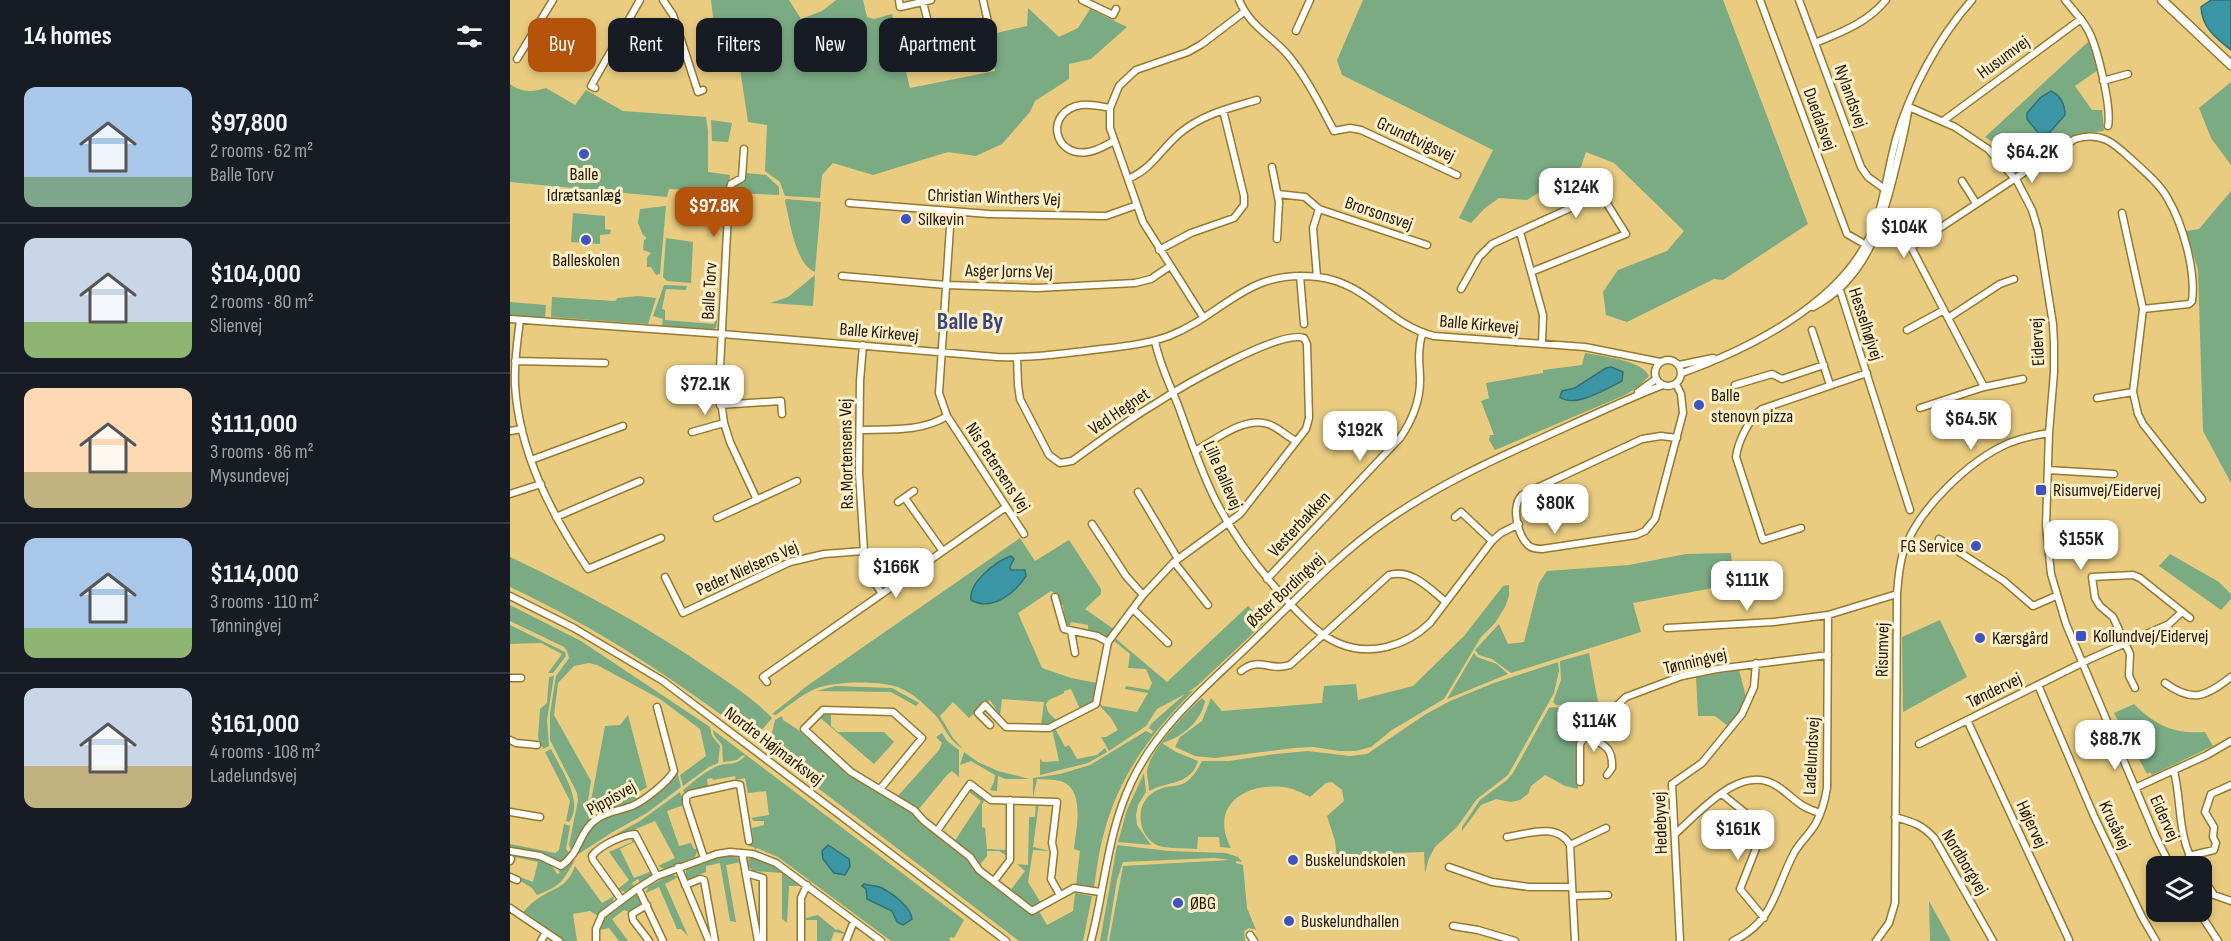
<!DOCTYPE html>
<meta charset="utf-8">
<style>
:root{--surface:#171b24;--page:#20242c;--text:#f1f3f6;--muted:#9ea1a6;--line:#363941;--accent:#b45309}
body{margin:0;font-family:"Sofia Sans Condensed",sans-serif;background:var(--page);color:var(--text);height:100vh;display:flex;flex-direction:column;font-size:22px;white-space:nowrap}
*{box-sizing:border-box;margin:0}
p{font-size:20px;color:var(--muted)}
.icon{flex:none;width:33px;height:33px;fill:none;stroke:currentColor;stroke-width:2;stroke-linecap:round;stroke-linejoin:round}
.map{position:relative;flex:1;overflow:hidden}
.panel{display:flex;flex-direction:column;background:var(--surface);width:510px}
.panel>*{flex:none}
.banner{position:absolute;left:18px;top:18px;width:570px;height:54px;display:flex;gap:12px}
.tools{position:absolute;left:1636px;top:856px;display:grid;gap:12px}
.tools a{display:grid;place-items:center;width:66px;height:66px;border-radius:12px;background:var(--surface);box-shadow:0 3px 9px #0003;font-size:30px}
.price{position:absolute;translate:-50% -51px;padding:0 14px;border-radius:12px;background:#fff;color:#222;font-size:20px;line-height:39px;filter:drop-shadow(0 2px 3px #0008)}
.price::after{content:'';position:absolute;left:50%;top:36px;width:18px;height:14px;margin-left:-9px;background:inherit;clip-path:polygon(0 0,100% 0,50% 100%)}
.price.on{background:var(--accent);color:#fff}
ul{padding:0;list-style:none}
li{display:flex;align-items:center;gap:18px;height:150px;padding:0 24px}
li+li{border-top:2px solid var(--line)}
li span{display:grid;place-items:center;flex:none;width:168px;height:120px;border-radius:12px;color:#555}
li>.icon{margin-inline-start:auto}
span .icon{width:72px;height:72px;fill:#fffc;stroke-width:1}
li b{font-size:26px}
h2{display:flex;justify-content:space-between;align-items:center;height:72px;padding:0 24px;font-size:26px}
.tag{padding:0 21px;border-radius:12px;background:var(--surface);box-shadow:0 3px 9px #0003;font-size:21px;line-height:54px}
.tag.on{background:var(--accent);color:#fff}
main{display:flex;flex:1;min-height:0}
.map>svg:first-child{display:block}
.green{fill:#7aab83;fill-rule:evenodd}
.water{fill:#3a96a5;stroke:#327074;stroke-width:1.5}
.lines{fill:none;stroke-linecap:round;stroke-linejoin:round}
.minor-casing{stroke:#957a2b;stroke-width:9}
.major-casing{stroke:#957a2b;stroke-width:11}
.minor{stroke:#fff;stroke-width:6}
.major{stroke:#fff;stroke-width:8}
.poi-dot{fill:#3b53c5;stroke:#fdefca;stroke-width:2}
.labels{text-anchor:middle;stroke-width:6;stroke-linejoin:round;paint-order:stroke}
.street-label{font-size:18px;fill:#201701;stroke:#fdefca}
.poi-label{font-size:18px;fill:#201701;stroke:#fdefca;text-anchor:start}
.district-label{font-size:24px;font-weight:bold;fill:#354681;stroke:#fdefca}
</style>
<main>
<section class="panel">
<h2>14 homes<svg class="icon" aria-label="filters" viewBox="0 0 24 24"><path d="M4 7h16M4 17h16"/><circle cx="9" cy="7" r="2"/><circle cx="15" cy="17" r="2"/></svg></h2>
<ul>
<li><span style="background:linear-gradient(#a9c7e8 75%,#7fa58c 0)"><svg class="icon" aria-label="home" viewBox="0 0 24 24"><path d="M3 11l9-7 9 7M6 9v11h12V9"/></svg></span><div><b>$97,800</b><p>2 rooms · 62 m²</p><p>Balle Torv</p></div></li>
<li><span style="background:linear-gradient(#c9d6e8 70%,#8fb573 0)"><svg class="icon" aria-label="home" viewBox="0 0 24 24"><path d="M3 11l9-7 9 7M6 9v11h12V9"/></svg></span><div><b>$104,000</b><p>2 rooms · 80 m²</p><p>Slienvej</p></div></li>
<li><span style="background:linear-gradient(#ffd9b3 70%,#c2b280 0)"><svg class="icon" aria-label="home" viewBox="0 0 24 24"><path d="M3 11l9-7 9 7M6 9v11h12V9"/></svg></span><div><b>$111,000</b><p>3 rooms · 86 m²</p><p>Mysundevej</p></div></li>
<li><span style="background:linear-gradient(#a9c7e8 75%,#8fb573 0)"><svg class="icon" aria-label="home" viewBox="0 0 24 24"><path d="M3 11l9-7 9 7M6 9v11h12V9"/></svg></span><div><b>$114,000</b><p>3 rooms · 110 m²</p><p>Tønningvej</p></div></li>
<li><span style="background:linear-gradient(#c9d6e8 65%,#c2b280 0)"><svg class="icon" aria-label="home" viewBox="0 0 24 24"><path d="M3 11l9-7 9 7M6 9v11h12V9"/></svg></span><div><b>$161,000</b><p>4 rooms · 108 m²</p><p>Ladelundsvej</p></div></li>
</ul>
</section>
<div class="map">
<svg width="1721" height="941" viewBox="0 0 1721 941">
<rect width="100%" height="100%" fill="#e9cc80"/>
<path class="green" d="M201,0H279L291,19L312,11L326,0H353L357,17L364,19L382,14L400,88L485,71L478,35L517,26L518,8L549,37L568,28L580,9L617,27L581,59L559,64V79L525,101L520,112L492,144L466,156L438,152L363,175L323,163L312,175L310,198L275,196L270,182L255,171L257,125L238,122L226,42L206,45Z
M853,0H1213L1298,224L1213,280L1204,279L1117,322L1096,315L1093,292L1108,270L1157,251L1174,231L1104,163L1076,152L1071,167L1017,200L989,198L974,209L961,223L949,218L983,150L832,75L827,60Z
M1579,41L1588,70L1565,86L1582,110H1592L1594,131L1566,134L1513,167L1504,165L1492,148L1475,137Z
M1721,82V165L1701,138L1689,108Z
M0,84C12,93 22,92 36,88L65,105L76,90L113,111L196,117L198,131V172L220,175L218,192L159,189L157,197L0,182Z
M201,120L222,123L218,142L202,141Z
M236,173L256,175L269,187V195L223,193C224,182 231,181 236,173Z
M1721,191V483L1693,431L1688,270L1676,231L1689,229Z
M276,199L311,202L305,272C285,264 280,221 275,201Z
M156,206L150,274L146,275L141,267H137V257L141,253L133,250L134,240L136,239V237L133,235L128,223L130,209Z
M63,213L95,216V229L101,230L100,234L90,235V244L61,242Z
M156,238L183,242L181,283L157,281L153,277Z
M305,275L303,306L260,303L278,297Z
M154,285L177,286L176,290L156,289L152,309L155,310V320L204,324L208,313L206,328L203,329L152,326L153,319L143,316Z
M128,296L146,298L138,324L41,317L42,297L105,301L108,298Z
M0,302L36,305L35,318L0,315Z
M1075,353C1091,356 1132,360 1139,376L1128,387L1115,395L985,450L979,440L980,435H984L971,401L979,398L976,383L1033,373V370L1072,365Z
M510,538L525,561L559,540L591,589V594L575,609L605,630L598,639L578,631V625L561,622L559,629L555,627L552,620L555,619L553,605H548L545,593L541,591L508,613L532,668L561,678L587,683L584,702L570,709L561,689L554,691V693L539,700L536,704L538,712L547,721L538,726L531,725L534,702L492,699L490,716L480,700L459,718L443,702L430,716L443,738L453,749C433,736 436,724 421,711C412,702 403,694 392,689C374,680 323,681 305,689C291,695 278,706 266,715L262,714L297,686ZM501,556V570L505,571L511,569L510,586L489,600Z
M1221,553L1224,584L1123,603L1131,632L1001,673L982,659L969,655L965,650L989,624L998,644L1014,642L1029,583L1037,571L1119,565L1176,554Z
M1660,554L1709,582L1721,594V599L1711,610L1649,566Z
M0,557C70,590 137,626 200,670C221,684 245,700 262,718L244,739C167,681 88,628 0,587Z
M999,585V596L995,607L985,623L971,637L934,699L882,730L861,747L846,751H830L803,747L784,748L705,758L685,756L665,747L670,737L692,721L701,698L712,711L812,703L814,686L846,684L848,700L903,686L954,636L993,586Z
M0,605L71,641L200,727L202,736L210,746L208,763L199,767L173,786L170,775L196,756L190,729L150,699L87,665L79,663L64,666L48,683L44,715L81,781L78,801L79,820L62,852L59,845L68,800L67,793L40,740V714L46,676L59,658L57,651L54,647L0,621Z
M738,606L755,622L687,686L678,692L684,690C643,731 609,775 594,833C589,850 587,869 584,887L566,885L570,851L564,849C566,830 576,788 550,781C543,779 535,780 527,779L523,798V778L550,774L580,765L636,731L642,734L643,731L639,728L641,724L675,694L647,709L636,726L599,751L591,737H596L608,730L601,718L589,705L590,704L593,706L627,712L638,693L615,689L616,686L639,690L642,683L636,669L618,668L620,654L603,640L605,638L657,682Z
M1430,620L1457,677L1393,712L1392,637Z
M0,625L55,652L56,656L43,673H38L52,654L31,643L0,644Z
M964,653L967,657L987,664L998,674L937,699Z
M1079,653L1088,702L1072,707L1046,705L1043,702L1051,680L1050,661Z
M1048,662L1049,671L1044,693L998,775L967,799L947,827L925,847L919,858L915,873L914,852L852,854L837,863L827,858L825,841L817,816L834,801L832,790L822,782L816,783L800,797C792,793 783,788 773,787C734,783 699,806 721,848L710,847L709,837H688L687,849C675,848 661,849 649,846C629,839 624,808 640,795C662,777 673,799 692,761H719L765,754L798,751L840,756L857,754L916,714L940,701L984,683Z
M1229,670L1236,697L1228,714L1218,726L1205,716H1188L1186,677Z
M44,676L37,720L39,746L33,749L28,738L30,709L37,703L39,677Z
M325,686L382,688L409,703L406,706L381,692L307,691Z
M692,698L695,701C691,722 671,738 652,743L666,752L688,761C680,786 660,780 639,791C639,785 637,778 637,772C638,752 677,711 692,698Z
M1095,704L1098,711L1067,744L1068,789L1055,786L1035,775L1021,786L1018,794L1010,800L1001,802L986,799L971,805L952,831V827L970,800L997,780L1003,773L1039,708L1043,707L1067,710Z
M1624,704C1646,726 1664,734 1695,732L1703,746L1642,775L1640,772L1637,774L1604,713Z
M315,713H321V726L328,732H374L384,742L364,764L308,716Z
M118,715L137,787L127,793L129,798L85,817L82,814L81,801L95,726L110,725Z
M272,716L273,720L287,729L337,773L401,811L413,825L456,858L468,872L519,912L529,911L537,925L563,911L565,893L582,896L573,941H509L258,750L265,720Z
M545,728L555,747L559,745L567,759L587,755L595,748L597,752L578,763L530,775V759L533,762L549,761L542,729Z
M203,730L454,920L444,938L441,937L439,939L441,941H381L268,857L247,848L245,851V848L239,846L238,841H243L242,828L254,825V821H244L241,818L259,815L256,791L238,793L235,778L226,780L225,776L203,780L202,778L197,779L198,786L174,793L173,790C183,782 193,773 205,767C217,761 224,768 235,756L233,755L227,760L213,762L212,745L204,735Z
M432,733L437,741L449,750V777L442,771L437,775L408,810L387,797L429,750L432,743L426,737Z
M41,749C50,768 75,802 59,822L56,821L60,801L35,752Z
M454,752L468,762L488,771L520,779H495L488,776L487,791L480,790L484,782L485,775L461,761L450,765Z
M167,771L171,787L137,813L101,833L67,855L78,832L91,819L129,804L161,781Z
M634,773L636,792L628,805L626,815L627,825L641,845L608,842L617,810Z
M462,790L475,800L472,804V827L475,828L477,849L497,850V856L489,851H477V856L469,866L444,842L471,801L458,791Z
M170,792L174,805L157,811L169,846L181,843L184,849H188L185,857L155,869L148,866L165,858L145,821L95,842L74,854L99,838L130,821Z
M529,802L523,847L540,851L523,850L518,882L531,903C519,911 510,899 500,891L515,871L507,864L518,865L519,817H525L526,803Z
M54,824L60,826L56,849L61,855L51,862L33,854L0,848V844L45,853L49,850Z
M121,837L126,841L110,849L124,878L142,871L140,876L130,882L128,879L122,883L124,886L115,892L108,889L119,880L99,852L122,842Z
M607,845L659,851L716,853L728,857L732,862L726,861V863L733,865L737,908L746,930L739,928L734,931L735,941H599L613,866L720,860L704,858L613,862L607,880L597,941H590Z
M5,854C21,857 40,858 47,874L50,873L48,869L65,860C52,882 52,885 27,895L22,888L9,880L10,877L23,882L28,862L5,857Z
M225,855L231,862L216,865L226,922L220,921L210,863L196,866V872L179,879L176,878V868C192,862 208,856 225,855Z
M241,857L262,863L290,883V886H279L277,923L272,919V873L243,871L239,867L238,860Z
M65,866L92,903L104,896L103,901L88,916L80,911L63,914L67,941H53L12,913C16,909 21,903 26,900C43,887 56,890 65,866Z
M161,874L168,877L155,884L178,936L171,929H167L149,887L136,893L138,887Z
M124,895L129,896L131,900L130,905L119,912L114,910L102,919L118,941H109L99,928L90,930C94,914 110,903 124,895Z
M1419,901L1441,941H1420Z
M308,915L326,930L328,929L336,934L324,932L321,941H307V920H296V918Z"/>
<path class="water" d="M1701,0H1721V50C1706,38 1692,28 1691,7Z
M1541,91C1551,96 1555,105 1555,115L1540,132L1529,134L1517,119V113L1531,97Z
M1101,367L1113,372L1112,381C1098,388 1064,409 1050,397L1052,391L1065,388L1096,368Z
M501,556L504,559L500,567L501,570H515L516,576C505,593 482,612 461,600C458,583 486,561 501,556Z
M318,845L339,859L340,866L335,875L324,873L313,859L312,851Z
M354,884C359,886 366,885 372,888C383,894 401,907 402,919L393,925L387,922L382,911L357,899L356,889L352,886Z"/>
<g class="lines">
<defs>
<path id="minor" d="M153,0L163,15L188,92L193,90
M389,0L390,7L421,0
M473,0L480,31
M572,0L603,15L606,9
M729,0C741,28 760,34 778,55C797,78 810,105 824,131L840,128L851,130L947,175
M1250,0L1337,234L1351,242
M1289,0L1351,167L1358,177L1376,190
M1555,0C1563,10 1572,19 1578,30C1587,46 1602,108 1598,126
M413,2L426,55
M786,31L800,0
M1305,43C1332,32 1357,23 1376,0
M7,59L43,0
M1593,81L1618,74
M85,88L81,86L130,0
M1399,107L1445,127L1478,149L1507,181L1522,210L1528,230L1543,324L1544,344V372L1539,433L1536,526L1541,574L1556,624L1646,837L1661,867
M600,108C590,106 581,104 571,105C534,111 543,158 578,152C587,151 596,145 604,141
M1433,121L1571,19
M234,149L232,178L221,184L219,194L209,387L214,423L220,442L247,500
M762,167L769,202L767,239
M618,179C643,168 650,150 670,133C693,114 720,108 747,100
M1452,181L1466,203
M768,194L795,197L809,209L917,245
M339,203L479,214L596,216L627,205
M441,212L429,393L437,416L514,534
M1612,213L1633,309L1623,392L1628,414L1633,424L1692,499
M1010,232L1033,315L1032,344
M649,250L681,233L724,218L734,205V196L713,110
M332,276L436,285L527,288L625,283L641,279L660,266
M790,276L794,324
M807,277L803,228L809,209
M1329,287L1400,510
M951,289L969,257L982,244L1091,194L1116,234L1021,272
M1303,307C1355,280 1371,227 1384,174C1389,153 1395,132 1398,111
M693,317L633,222L600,128V108L609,86L626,70L678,52L692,44L734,12
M1438,318L1490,284L1504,279
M0,319L212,334L487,357C520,358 551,354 583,350C608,347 634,345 659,336C715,314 737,268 808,277C858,283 878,325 924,336L1075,347L1150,362
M10,320C7,342 4,363 5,385C9,452 41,514 78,569L151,538
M1302,330L1320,385
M1397,330L1434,310
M645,341C649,363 660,385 668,405C679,435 689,466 703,495C723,537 750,572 782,606C796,620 809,635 828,643C860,657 896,646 920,623L982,541L991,533L1009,524
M353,345L350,381L349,473L354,551L360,575L372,594
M1145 373a13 13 0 1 1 26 0a13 13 0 1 1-26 0Z
M5,361L95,363
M1169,365L1203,358
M1172,373C1239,349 1329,304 1360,236C1374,206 1377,172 1386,139C1400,91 1428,38 1462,0
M1166,384L1171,394L1173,413L1145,519L1135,531L1126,535L1032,549C1027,549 1021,548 1018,545C1007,534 1001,506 1012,495L1132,439L1151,436L1167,438
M1225,385L1262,374L1272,379L1314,365
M1474,387L1401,247L1565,139C1590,131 1603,142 1621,159C1634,171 1649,183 1658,199C1673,225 1686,271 1682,301L1679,304L1633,309
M1128,392L1146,379
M1587,398L1623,392
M210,405L271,401L272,414
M1410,408L1474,387L1513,379
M350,430C379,429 412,432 437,416
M0,431L12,429
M182,432L214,423
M685,451C705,440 734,416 758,424C768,427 776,436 786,441
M21,460L113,426
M1538,470L1604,474
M628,492L668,559
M0,494L31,484
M395,498L432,550
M388,502L404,491
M46,517L130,481
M945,517L951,512L982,541
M207,518L287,481
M582,524L616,576L633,595
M1291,528L1253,540L1226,457C1228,442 1239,418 1252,409L1357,373
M1429,539L1494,581L1523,606L1546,596
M664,562L698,605
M155,577L173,613L280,562L314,554L354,551
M757,579L890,438C903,419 911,399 910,376C909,360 908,349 912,334
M0,596L64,628L153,681L496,941
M545,597L554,629L587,636L598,642
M623,609L658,643
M1157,628L1264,622L1318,615L1387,594
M561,631L565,653
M731,671C749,656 760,672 780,665L879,575C901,568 920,589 936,602
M0,678H11
M257,682L253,677L496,507
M1655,683C1683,703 1695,697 1721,677
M1528,685L1584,816L1632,917L1646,941
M1625,688L1619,676L1620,654L1603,617L1590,606L1585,598L1582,577L1623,575L1630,578L1680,618
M1457,720L1559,940
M480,725L468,713L475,705L496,727L539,728L586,704L598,642L633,595L664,562L730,514L796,429L799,418L797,344L794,338C770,329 669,388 645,404C616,421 589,442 562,461L550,463L539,455L510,399L508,385L507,357
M1076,735C1093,745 1103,746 1102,768L1097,775
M0,740L6,743L27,745
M1409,744L1580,659L1659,624L1672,612
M1664,771C1672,803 1667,838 1686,867
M1070,782V744L1076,735L1116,697L1172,676L1207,669L1318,655
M1625,788L1697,755L1721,741
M370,789L412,738L383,712L313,710L294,729L341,772L404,810L414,821L460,857L469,870L522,911L564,888L590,892
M1212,794L1254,828L1230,889L1254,918
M0,812L30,817
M1385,817C1403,822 1413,825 1425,839L1483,941
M427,831L460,784L481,800L547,802L542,843L544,852L541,879L550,895
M1165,834C1190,812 1231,762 1267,786C1285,798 1287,806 1310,813
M997,837C1018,834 1047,822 1060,845L1065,941
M1060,845L1096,828
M0,851L30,856L51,866C70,853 68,835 83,822C94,812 109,811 122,806C134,801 158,782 164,771L147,707
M232,853L248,941
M1679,856L1704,850L1706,843L1703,837L1704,827L1695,812L1701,794L1721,785
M194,858L176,803V797L180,794L225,784L230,785L239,841
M0,861L1,859
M168,867L199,941
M939,867L982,882L1019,887H1062
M236,873L253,878V941
M0,877L7,880
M1692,877L1704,895L1721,901
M484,881L500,860V800
M175,885L190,879L194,880L205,941
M128,888L153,941
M1063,896L1098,895
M111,899L83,860L82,856C90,845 113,835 125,834L147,876
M137,905L122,914L123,920L139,941
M0,908L49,941
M1689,912L1708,941
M943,926L968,930L1005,941
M740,935L744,941
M31,941L36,932
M86,941V929L92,915L128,888L147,876L207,854L220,852L243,854L266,863L371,941
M291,941V898L297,885
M336,941L344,921
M581,941C595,888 597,834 621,783C646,729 692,690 735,649C780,606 824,557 876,521C925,487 978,462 1032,438C1072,420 1112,401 1153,385
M1170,941L1162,784L1192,763L1232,714L1244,687L1246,663
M1223,941C1264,922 1265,889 1284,853C1290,842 1300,834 1306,823C1312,812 1315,800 1317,788L1318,615
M1366,941L1379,923L1385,903L1387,594C1388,580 1389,567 1393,553C1407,510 1458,461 1499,443C1512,438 1526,435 1539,433"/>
<path id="major" d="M1652,0L1721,65"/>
</defs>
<use href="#minor" class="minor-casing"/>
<use href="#major" class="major-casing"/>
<use href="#minor" class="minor"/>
<use href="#major" class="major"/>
</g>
<g class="poi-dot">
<circle cx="74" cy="154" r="6"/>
<circle cx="396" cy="219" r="6"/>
<circle cx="76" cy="240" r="6"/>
<circle cx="1189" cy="405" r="6"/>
<rect x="1525" y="484" width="12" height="12" rx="3"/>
<circle cx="1466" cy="546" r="6"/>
<rect x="1565" y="630" width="12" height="12" rx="3"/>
<circle cx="1470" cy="638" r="6"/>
<circle cx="783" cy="860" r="6"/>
<circle cx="668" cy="903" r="6"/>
<circle cx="779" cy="921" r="6"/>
</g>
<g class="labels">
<g class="street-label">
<text transform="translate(1493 57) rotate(-36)" y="6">Husumvej</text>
<text transform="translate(1341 96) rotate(70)" y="6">Nylandsvej</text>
<text transform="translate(1310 119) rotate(70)" y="6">Duedalsvej</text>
<text transform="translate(906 139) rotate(25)" y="6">Grundtvigsvej</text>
<text transform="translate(484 197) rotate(2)" y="6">Christian Winthers Vej</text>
<text transform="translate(869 213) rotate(19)" y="6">Brorsonsvej</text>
<text transform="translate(499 271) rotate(1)" y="6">Asger Jorns Vej</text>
<text transform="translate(199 291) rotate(-87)" y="6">Balle Torv</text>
<text transform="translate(969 324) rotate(5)" y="6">Balle Kirkevej</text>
<text transform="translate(1356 324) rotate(72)" y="6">Hesselhøjvej</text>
<text transform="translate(369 332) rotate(5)" y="6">Balle Kirkevej</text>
<text transform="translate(1527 342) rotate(-93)" y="6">Eidervej</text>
<text transform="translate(609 411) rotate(-34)" y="6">Ved Hegnet</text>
<text transform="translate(336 454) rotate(-91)" y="6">Rs.Mortensens Vej</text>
<text transform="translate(488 467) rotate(57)" y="6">Nis Petersens Vej</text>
<text transform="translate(713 475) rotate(66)" y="6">Lille Ballevej</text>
<text transform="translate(789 524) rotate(-47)" y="6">Vesterbakken</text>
<text transform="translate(237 568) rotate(-24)" y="6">Peder Nielsens Vej</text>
<text transform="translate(775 590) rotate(-43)" y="6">Øster Bordingvej</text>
<text transform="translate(1372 650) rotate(-89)" y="6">Risumvej</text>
<text transform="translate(1185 661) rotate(-13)" y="6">Tønningvej</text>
<text transform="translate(1484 690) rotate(-26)" y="6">Tøndervej</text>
<text transform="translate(264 746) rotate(37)" y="6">Nordre Højmarksvej</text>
<text transform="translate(1301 756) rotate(-87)" y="6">Ladelundsvej</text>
<text transform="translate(101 798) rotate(-29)" y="6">Pippisvej</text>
<text transform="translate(1655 818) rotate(66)" y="6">Eidervej</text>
<text transform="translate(1150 823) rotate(-92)" y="6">Hedebyvej</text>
<text transform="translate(1522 824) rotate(65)" y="6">Højervej</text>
<text transform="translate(1605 825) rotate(65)" y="6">Krusåvej</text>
<text transform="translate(1455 862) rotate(59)" y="6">Nordborgvej</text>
</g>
<g class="poi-label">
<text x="74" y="180" text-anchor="middle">Balle<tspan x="74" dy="21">Idrætsanlæg</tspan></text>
<text x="408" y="225">Silkevin</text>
<text x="76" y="266" text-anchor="middle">Balleskolen</text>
<text x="1201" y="401">Balle<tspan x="1201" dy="21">stenovn pizza</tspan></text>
<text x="1543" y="496">Risumvej/Eidervej</text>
<text x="1454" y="552" text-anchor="end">FG Service</text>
<text x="1583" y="642">Kollundvej/Eidervej</text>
<text x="1482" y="644">Kærsgård</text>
<text x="795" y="866">Buskelundskolen</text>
<text x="680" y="909">ØBG</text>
<text x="791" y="927">Buskelundhallen</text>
</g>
<g class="district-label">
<text x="460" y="329">Balle By</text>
</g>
</g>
</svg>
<div class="tools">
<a><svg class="icon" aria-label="layers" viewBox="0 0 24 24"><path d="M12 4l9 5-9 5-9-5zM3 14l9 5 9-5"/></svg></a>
</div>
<b class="price" style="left:1522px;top:184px">$64.2K</b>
<b class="price" style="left:1066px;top:219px">$124K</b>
<b class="price on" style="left:204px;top:238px">$97.8K</b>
<b class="price" style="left:1394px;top:259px">$104K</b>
<b class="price" style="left:195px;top:416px">$72.1K</b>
<b class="price" style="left:1461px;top:451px">$64.5K</b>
<b class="price" style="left:850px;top:462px">$192K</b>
<b class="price" style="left:1045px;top:535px">$80K</b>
<b class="price" style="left:1571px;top:571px">$155K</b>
<b class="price" style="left:386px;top:599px">$166K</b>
<b class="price" style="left:1237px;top:612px">$111K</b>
<b class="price" style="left:1084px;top:753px">$114K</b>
<b class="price" style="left:1605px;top:771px">$88.7K</b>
<b class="price" style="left:1228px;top:861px">$161K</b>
<div class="banner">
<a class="tag on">Buy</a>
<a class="tag">Rent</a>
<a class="tag">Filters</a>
<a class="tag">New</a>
<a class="tag">Apartment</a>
</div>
</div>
</main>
